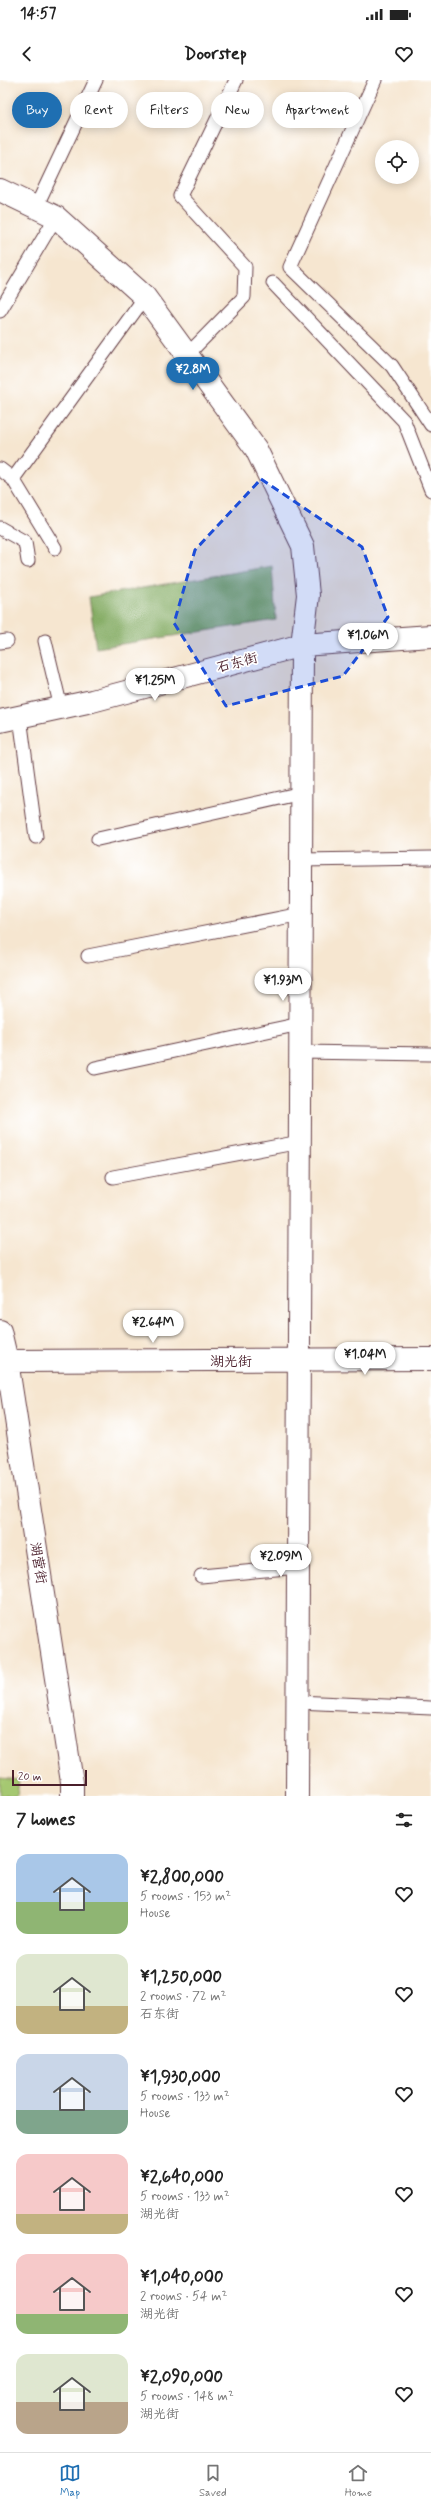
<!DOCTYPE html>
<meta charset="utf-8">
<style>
:root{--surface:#fff;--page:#f6f6f6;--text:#222;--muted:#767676;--line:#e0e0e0;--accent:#1f6fb2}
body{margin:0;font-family:Mynerve,"LXGW WenKai TC",sans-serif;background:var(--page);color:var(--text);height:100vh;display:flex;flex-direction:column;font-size:15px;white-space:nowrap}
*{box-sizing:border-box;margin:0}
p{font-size:13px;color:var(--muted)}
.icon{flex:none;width:22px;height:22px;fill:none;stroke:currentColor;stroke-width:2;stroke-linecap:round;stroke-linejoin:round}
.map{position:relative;height:1716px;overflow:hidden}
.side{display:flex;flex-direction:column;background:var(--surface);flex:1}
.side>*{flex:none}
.guide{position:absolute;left:12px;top:12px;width:407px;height:36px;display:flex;gap:8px}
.buttons{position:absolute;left:375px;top:60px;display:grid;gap:8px}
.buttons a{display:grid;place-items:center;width:44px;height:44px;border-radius:50%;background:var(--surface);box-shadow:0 2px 10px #0003;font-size:20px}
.scale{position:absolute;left:12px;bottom:10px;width:75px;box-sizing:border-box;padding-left:4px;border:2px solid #4a1f2b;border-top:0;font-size:11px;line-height:14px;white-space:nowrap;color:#4a1f2b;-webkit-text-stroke:3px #fff;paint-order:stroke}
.price{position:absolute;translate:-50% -34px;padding:0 9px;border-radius:14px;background:#fff;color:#222;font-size:13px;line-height:26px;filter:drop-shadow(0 1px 2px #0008)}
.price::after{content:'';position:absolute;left:50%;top:24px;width:12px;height:9px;margin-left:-6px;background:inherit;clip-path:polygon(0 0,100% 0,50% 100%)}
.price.current{background:var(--accent);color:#fff}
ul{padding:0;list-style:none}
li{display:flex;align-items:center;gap:12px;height:100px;padding:0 16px}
li span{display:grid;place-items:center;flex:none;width:112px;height:80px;border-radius:12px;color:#555}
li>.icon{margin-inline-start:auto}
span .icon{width:48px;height:48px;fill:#fffc;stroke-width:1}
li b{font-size:17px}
h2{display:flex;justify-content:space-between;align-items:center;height:48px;padding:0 16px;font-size:17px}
.tag{padding:0 14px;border-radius:18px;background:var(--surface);box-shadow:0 2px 10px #0003;font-size:14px;line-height:36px}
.tag.current{background:var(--accent);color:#fff}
.status{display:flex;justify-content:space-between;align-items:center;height:28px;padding:0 20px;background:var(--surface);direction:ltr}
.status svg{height:11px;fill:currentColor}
header{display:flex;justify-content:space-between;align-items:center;height:52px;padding:0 16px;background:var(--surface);font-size:18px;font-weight:700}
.menu{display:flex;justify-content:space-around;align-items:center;height:56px;border-top:1px solid var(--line);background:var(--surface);font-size:11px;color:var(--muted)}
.menu a{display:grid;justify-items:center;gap:2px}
.menu .current{color:var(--accent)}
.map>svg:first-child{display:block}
.green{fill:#a5c871;stroke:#78744e}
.forest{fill:#84ac63;stroke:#676647}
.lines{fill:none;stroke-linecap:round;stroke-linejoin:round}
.service-casing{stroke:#643d44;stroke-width:15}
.minor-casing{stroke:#643d44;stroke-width:24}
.service{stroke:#fff;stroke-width:13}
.minor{stroke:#fff;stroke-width:22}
.marked{fill:#1d4ed8;fill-opacity:0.2;stroke:#1d4ed8;stroke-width:3;stroke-dasharray:8 5;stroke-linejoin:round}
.labels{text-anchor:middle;stroke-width:3.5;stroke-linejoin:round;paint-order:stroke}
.street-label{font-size:14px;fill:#4a1f2b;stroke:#fff}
</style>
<div class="status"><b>14:57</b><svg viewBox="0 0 49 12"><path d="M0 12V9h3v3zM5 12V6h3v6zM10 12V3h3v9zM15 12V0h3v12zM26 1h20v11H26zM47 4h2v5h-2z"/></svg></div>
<header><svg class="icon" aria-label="back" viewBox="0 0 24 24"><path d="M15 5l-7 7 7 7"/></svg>Doorstep<svg class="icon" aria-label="heart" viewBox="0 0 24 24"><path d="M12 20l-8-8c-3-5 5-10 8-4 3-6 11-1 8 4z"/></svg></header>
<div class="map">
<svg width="431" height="1716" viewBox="0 0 431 1716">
<rect width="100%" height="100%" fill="#fff"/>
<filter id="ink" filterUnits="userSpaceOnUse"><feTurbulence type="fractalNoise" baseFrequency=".025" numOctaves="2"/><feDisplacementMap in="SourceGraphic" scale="8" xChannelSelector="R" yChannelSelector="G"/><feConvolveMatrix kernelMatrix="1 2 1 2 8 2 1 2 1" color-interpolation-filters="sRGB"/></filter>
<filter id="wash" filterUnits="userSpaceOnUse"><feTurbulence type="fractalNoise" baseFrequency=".012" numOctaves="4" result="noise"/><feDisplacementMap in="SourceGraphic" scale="16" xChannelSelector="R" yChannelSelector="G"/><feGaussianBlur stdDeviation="0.9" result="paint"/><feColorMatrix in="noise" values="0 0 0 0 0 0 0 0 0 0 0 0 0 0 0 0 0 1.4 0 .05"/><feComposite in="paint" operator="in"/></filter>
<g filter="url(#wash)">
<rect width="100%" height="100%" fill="#f6e6d0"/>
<path class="green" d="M0,1698L19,1700L17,1716H0Z"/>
<path class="forest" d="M272,486L276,540L96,568L89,517Z"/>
</g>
<g filter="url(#ink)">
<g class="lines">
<defs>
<path id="service" d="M375,0L290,187L392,286L431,345
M36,127L96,0
M273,203L404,341L431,410
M0,231L56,137
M187,275L244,217L245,187L180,116L236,0
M0,389L13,399L55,468
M13,399L145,217
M0,448L25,462L28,481
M45,561L61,628
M0,562L7,561
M20,637L36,757
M98,759L302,713
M301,780L431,778
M88,876L301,834
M300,972L431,974
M95,988L300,944
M113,1097L300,1062
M201,1496L298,1487
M297,1622L431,1628"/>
<path id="minor" d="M0,110L56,137L145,217L256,369L303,466L308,515L302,565L297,1716
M0,641L92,621L302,565L431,556
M0,1251L7,1281L72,1702V1716
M7,1281L431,1279"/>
</defs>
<use href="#service" class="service-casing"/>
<use href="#minor" class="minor-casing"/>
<use href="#service" class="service"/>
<use href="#minor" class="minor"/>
</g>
</g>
<path class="marked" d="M261,399L362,467L388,537L343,596L226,626L174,543L195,470Z"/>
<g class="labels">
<g class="street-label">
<text transform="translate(237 582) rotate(-15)" y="5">石东街</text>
<text x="231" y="1286">湖光街</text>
<text transform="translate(39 1483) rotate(81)" y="5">湖营街</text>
</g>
</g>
</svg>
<div class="buttons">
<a><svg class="icon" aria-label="locate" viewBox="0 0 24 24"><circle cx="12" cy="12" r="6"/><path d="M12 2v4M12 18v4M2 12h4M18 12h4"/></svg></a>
</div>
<div class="scale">20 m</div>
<b class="price current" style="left:193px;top:311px">¥2.8M</b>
<b class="price" style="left:368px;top:577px">¥1.06M</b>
<b class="price" style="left:155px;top:622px">¥1.25M</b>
<b class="price" style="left:283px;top:922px">¥1.93M</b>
<b class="price" style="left:153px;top:1264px">¥2.64M</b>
<b class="price" style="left:365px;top:1296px">¥1.04M</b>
<b class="price" style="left:281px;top:1498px">¥2.09M</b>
<div class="guide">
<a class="tag current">Buy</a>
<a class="tag">Rent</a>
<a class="tag">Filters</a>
<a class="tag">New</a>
<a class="tag">Apartment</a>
</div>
</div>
<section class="side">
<h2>7 homes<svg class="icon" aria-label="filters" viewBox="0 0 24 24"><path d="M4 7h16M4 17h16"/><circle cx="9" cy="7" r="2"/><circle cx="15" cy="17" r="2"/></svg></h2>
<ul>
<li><span style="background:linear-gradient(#a9c7e8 60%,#8fb573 0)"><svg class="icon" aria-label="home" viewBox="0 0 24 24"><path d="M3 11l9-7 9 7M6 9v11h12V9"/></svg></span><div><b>¥2,800,000</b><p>5 rooms · 153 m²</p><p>House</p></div><svg class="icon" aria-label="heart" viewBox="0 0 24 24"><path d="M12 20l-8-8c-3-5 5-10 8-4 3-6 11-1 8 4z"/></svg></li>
<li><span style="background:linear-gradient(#dfe7d0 65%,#c2b280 0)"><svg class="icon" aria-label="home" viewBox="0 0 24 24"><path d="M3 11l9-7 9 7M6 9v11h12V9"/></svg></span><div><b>¥1,250,000</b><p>2 rooms · 72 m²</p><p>石东街</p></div><svg class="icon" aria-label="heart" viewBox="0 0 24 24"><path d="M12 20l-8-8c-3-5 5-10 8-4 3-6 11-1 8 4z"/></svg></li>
<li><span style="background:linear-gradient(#c9d6e8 70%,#7fa58c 0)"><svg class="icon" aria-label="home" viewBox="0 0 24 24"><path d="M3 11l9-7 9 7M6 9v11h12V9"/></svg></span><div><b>¥1,930,000</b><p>5 rooms · 133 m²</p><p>House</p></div><svg class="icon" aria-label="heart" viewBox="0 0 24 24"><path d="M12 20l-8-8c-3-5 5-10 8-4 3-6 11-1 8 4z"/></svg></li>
<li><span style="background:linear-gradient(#f6c9c9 75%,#c2b280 0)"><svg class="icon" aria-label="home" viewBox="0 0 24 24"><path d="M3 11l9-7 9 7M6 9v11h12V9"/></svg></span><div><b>¥2,640,000</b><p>5 rooms · 133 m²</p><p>湖光街</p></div><svg class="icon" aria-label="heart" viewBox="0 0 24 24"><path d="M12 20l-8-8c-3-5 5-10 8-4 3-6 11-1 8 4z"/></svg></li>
<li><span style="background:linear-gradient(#f6c9c9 75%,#8fb573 0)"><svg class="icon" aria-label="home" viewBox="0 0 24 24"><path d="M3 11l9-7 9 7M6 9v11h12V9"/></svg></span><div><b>¥1,040,000</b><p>2 rooms · 54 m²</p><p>湖光街</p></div><svg class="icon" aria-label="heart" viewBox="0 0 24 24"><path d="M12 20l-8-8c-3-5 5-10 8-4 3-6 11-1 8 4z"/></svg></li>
<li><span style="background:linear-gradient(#dfe7d0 60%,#b9a48a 0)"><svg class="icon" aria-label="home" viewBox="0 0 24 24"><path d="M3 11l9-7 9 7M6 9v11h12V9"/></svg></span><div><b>¥2,090,000</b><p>5 rooms · 148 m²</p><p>湖光街</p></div><svg class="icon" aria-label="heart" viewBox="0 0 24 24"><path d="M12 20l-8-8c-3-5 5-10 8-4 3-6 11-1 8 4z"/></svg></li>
</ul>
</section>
<nav class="menu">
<a class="current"><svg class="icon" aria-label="map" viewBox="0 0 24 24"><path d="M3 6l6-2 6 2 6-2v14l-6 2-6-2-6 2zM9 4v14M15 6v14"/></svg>Map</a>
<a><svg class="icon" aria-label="saved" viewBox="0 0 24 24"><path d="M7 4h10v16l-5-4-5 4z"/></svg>Saved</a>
<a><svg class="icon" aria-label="home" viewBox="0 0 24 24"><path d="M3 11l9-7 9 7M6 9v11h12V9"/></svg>Home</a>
</nav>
